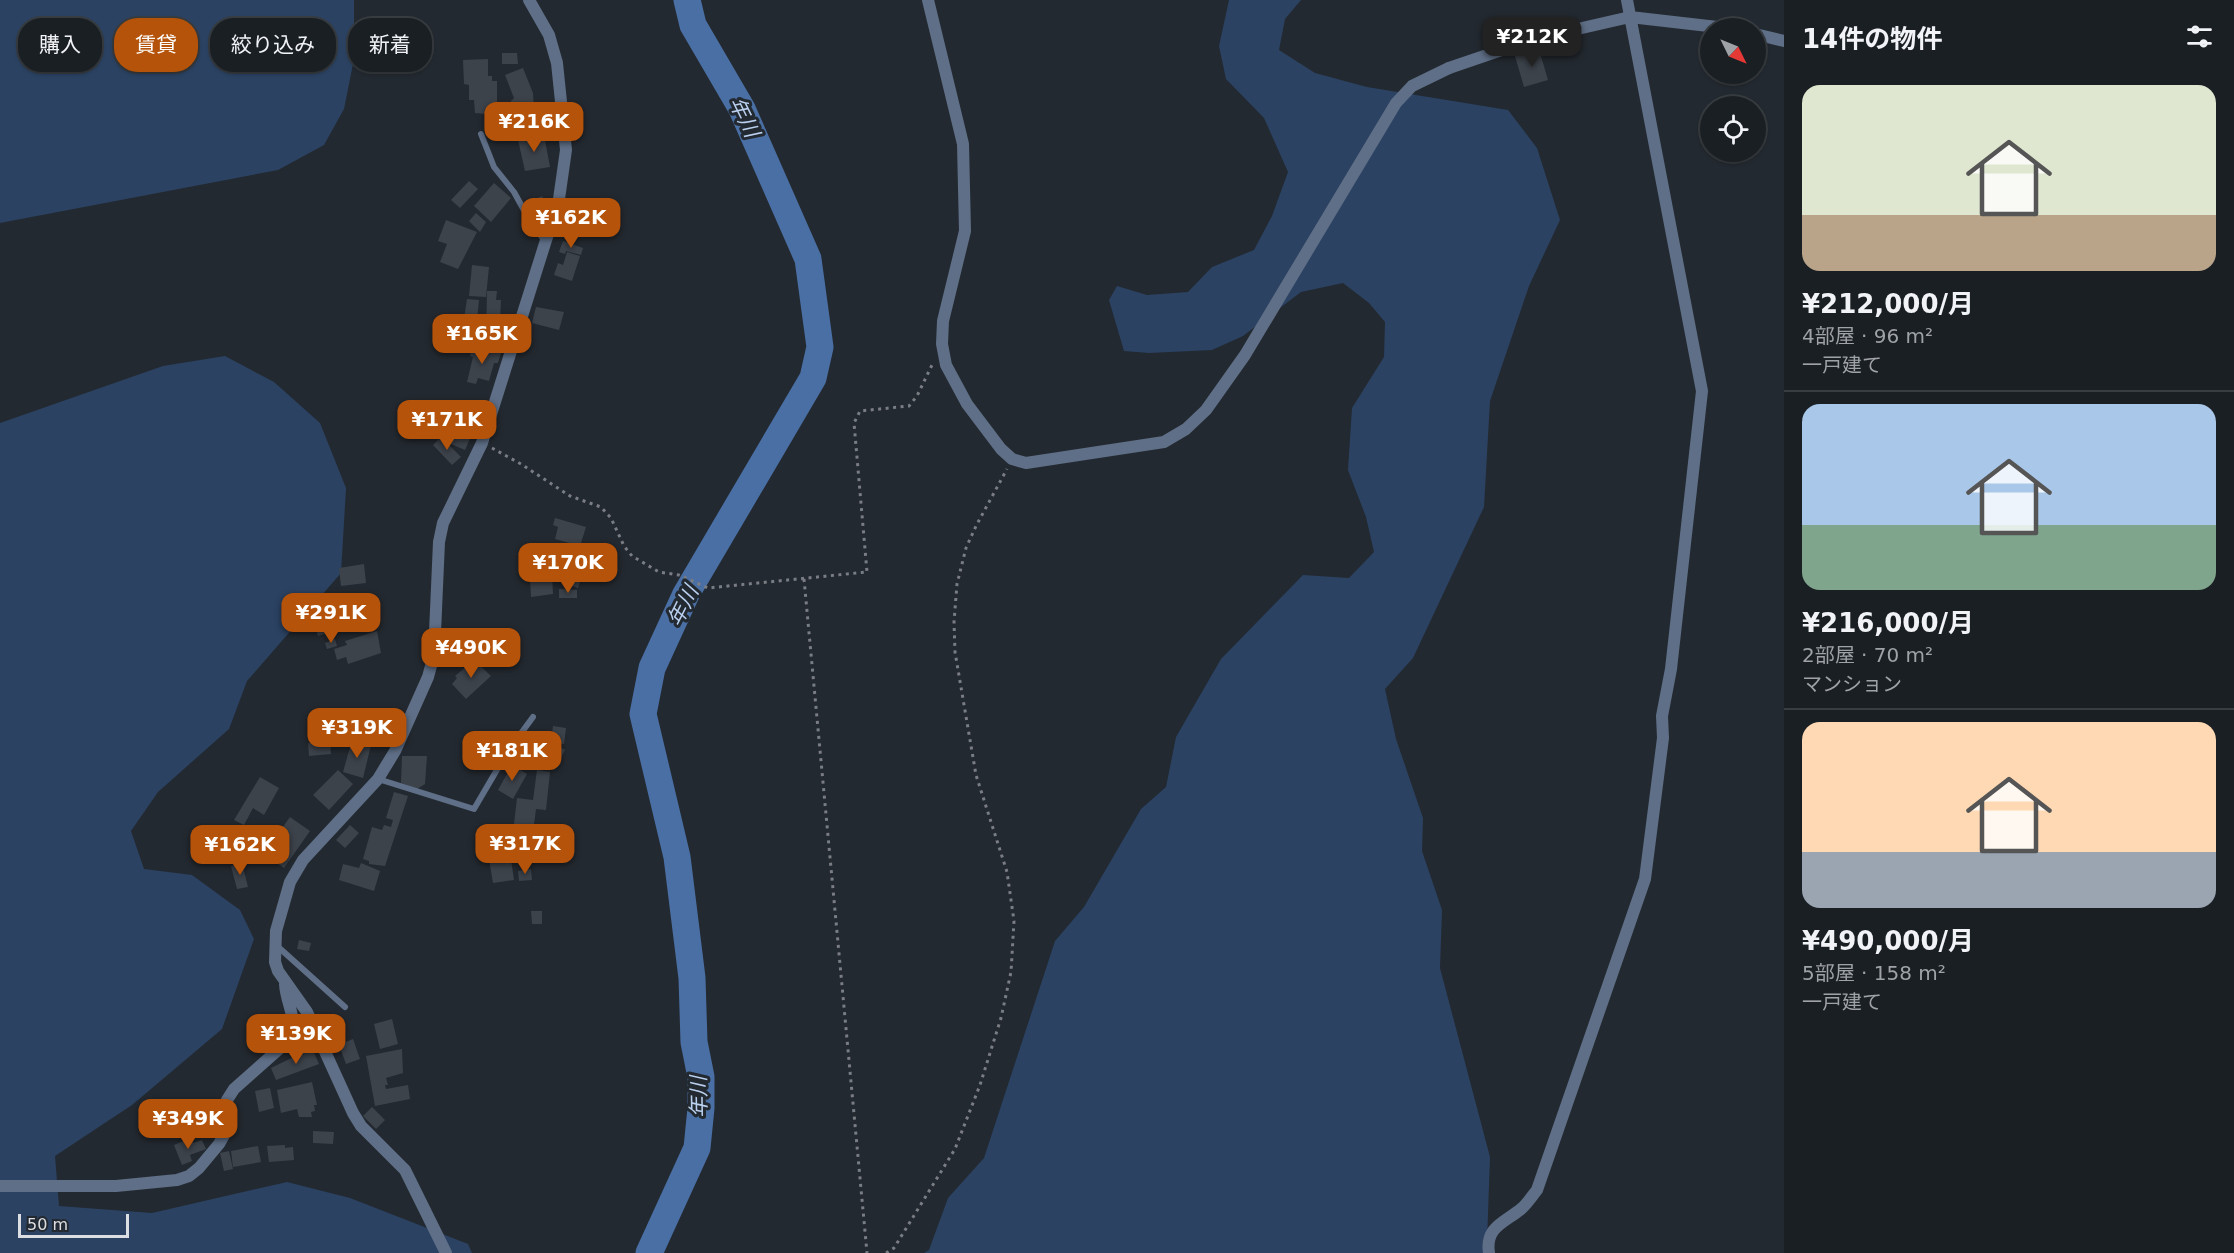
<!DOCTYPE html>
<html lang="ja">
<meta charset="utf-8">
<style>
:root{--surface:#1a1f24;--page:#23272c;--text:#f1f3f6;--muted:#9fa2a6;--line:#383d41;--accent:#b45309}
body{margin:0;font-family:"DejaVu Sans","Noto Sans JP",sans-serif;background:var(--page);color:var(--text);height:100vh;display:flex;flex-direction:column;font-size:22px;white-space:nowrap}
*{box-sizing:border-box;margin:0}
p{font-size:20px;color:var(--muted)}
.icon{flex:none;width:33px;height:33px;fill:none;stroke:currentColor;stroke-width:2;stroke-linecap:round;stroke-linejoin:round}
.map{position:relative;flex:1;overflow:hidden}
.sheet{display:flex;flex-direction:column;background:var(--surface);width:450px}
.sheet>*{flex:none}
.hud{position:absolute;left:18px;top:18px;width:570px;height:54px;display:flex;gap:12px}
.needle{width:39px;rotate:133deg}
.controls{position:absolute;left:1700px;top:18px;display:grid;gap:12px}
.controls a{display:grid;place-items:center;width:66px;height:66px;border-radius:50%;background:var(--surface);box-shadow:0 2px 4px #0004,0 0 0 2px var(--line);font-size:30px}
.scale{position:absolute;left:18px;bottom:15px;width:111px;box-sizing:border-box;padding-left:6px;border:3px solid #dbdee3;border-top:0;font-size:16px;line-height:21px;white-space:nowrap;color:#dbdee3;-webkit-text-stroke:4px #232930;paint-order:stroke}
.price{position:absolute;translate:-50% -51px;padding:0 14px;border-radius:12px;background:var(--accent);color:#fff;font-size:20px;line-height:39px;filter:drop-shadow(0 2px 3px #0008)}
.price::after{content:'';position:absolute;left:50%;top:36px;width:18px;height:14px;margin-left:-9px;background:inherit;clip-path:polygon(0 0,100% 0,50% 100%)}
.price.on{background:#222;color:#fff}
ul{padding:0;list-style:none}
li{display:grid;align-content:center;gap:12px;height:318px;padding:0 18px}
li+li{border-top:2px solid var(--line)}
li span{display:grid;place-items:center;height:186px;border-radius:18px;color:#555}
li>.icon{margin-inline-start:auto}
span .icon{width:108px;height:108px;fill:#fffc;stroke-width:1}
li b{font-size:26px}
h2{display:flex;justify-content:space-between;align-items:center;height:72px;padding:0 18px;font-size:26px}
.chip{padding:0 21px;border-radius:24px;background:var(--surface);box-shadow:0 2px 4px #0004,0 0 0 2px var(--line);font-size:21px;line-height:54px}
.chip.on{background:var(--accent);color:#fff}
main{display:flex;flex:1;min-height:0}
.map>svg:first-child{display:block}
.green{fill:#2b4262}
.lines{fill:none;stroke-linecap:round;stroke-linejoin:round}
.river{stroke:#4a6fa4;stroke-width:27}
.building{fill:#3d434b}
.path{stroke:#7a7e84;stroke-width:3;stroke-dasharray:3 4.5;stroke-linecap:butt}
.service{stroke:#5f6f87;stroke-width:6}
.minor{stroke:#5f6f87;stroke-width:12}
.tertiary{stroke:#5f6f87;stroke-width:12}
.labels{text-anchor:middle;stroke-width:6;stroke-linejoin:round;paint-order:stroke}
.water-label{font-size:21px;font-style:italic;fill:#bad0ef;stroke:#232930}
</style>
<main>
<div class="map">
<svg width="1784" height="1253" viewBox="0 0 1784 1253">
<rect width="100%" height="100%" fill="#232930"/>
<path class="green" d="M0,0H354V59L344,109L324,145L278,170L0,223Z
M1229,0H1301L1285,19L1279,50L1315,73L1367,87L1508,110L1537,148L1560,220L1529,286L1490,401L1484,507L1413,658L1385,689L1396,739L1423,818L1422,851L1442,910L1440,968L1490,1157L1487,1242L1483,1253H924L929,1250L948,1198L984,1158L1055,941L1084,907L1141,809L1166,787L1176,737L1221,659L1303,575L1349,578L1374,552L1366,517L1348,470L1352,408L1384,357L1385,322L1369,303L1343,283L1301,292L1243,336L1212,350L1149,353L1124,351L1109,300L1117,286L1147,295L1188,292L1212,267L1254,250L1272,216L1288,172L1264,118L1226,79L1219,46Z
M225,356L274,382L320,423L346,488L341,573L247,681L229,729L158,792L131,831L144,869L192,875L240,910L254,939L222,1029L132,1105L55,1156L59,1206L152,1213L287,1182L350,1198L468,1244L472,1253H0V423L163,366Z"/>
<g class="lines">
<path class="river" d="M649,1253L697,1148L701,1108V1077L694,1042L692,978L677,857L643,714L652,668L686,594L813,378L820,347L808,259L742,109L693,25L687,0"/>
</g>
<path class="building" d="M1539,49L1548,80L1524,87L1515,56Z
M502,53H517L518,64H502Z
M488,59V76H492V81H497V115L475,113L474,100H469V85L464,84L463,60Z
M523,68L533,93L535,126L514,128L511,101L514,98L505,75Z
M544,135L550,167L525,171L518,140Z
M469,181L478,189L460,208L451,200Z
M494,183L511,198L491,222L474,206Z
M542,196L546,205L532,212L528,202Z
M476,213L486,222L480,232L469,221Z
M446,220L477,232L458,269L440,262L447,244L438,241Z
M563,241L583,248L581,255L566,251L565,254L559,252Z
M567,252L580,256L572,281L554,275L558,263L563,265Z
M472,265L489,267L486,297L469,296Z
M487,291H497L496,300H501L499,344L486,343Z
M467,299L479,300L477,320L464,319Z
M536,307L564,312L559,330L532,323Z
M472,348L501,353L498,363H494L489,381L478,378L476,384L467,382L473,357L470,356Z
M436,409L445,411L442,422H437L434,431L422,428L425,417L434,413Z
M460,418L476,425L465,450L451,444L453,440L450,439Z
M439,439H443L461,457L452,465L433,445Z
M555,518L586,527L580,546L555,539L558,527L553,525Z
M565,547L589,556L578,588L560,581L565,566L561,564L563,559H561Z
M364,564L366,583L341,586L339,568Z
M522,568H537V575L552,574L553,594L531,597L530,579L523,580Z
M559,589L577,590V598H559Z
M328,614L334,631L318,636L313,620Z
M377,631L381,653L348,664L346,657L337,660L334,649L347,645L345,641Z
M335,639L337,646L327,649L325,643Z
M474,660L491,676L466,699L452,684L457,678L455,676Z
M553,726L566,728L564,744L551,742Z
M352,740L371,745L363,778L343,772Z
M330,741L331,754L309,756L308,743Z
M555,744L565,750L559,761L549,755Z
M402,756H427L425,784L417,789L401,783Z
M512,765L527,774L513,799L498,790Z
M338,770L353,784L329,810L313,795Z
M537,770L550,772L546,810L536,809L532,840L518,838V842L512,841L517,798L533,800Z
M260,777L279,788L264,815L253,808L244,825L234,820Z
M394,792L408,796L385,866L369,864V861L363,859L372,827L382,830L384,825L391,827L393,820L386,818Z
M290,817L310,831L284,868L268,857L274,849L269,846Z
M350,825L359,833L345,848L336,840Z
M225,835L248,840L243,861L220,856Z
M494,838H500L501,847L509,846L514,880L493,883L486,842L494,841Z
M519,844L532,846L529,862L517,860Z
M242,863L248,887L237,889L231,866Z
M361,863L380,871L374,891L339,880L343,864L359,868Z
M531,869L532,880L519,881L518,871Z
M531,911H542V924H532Z
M299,940L311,943L309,951L297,949Z
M392,1019L398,1044L380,1049L374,1024Z
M353,1039L360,1059L346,1064L339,1045Z
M312,1048L319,1064L276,1080L271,1068Z
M402,1049L403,1073L386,1078L388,1085H385L386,1089L408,1085L410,1099L375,1106L366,1056Z
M312,1082L317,1105H314L315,1111L311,1112L312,1117H299L297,1109L281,1113L277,1090Z
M270,1088L274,1108L259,1112L255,1091Z
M196,1106L200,1118L177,1126L173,1115Z
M372,1107L385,1120L376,1129L363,1116Z
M313,1131L334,1132L333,1144L313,1143Z
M191,1138L193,1143L202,1140L206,1149L190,1155L192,1161L182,1165L174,1145Z
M285,1145V1148L293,1147L294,1160L269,1162L267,1146Z
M258,1146L261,1162L233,1167L231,1151Z
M229,1151L233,1169L224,1171L220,1153Z"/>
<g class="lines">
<path class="path" d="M492,448L521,464L570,496L601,507L611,518L624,546L632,556L659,572L679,575L708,588L867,572L854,423L860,411L909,406L917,396L932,365
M804,579L867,1253
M886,1253L894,1248L955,1149L980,1085L1001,1018L1011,972L1014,921L1007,872L976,775L955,652L954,622L957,584L966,548L976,526L1007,469"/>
<path class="service" d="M481,134L494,167L514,192L531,223L545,241
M378,779L474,809L508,751L533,717
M276,945L345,1007"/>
<path class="minor" d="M1755,34L1784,41
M1449,68L1534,39L1630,17L1726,28
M0,1186H116L177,1180L189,1176L199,1168L219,1144L224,1135L227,1100L234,1089L288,1041C300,1021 286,1005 285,984
M446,1253L405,1170L361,1126L353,1113L307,1012L278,971L275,962L276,931L290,882L303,860L378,779L395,751L428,677L434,655L439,542L443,523L482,443L559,199L566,150L557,63L549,35L529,0
M1489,1253C1485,1227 1504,1223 1521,1209C1527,1204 1532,1196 1537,1190L1645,879L1663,738L1662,716L1671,669L1702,391L1627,0"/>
<path class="tertiary" d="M928,0L963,144L965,231L943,321L942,344L946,365L967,404L1001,449L1012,459L1026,463L1164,442L1186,429L1206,410L1245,355L1396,103L1412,86L1449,68"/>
</g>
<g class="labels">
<g class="water-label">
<text transform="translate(744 117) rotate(64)" y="7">年川</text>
<text transform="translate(683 606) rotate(-63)" y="7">年川</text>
<text transform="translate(699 1097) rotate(-91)" y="7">年川</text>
</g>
</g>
</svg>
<div class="controls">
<a><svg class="needle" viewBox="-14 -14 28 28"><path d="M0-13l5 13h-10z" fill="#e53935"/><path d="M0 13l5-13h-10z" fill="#9fa2a6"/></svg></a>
<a><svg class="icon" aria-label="locate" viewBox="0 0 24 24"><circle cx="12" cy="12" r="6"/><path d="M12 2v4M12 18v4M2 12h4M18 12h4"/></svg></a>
</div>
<div class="scale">50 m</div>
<b class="price on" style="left:1532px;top:68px">¥212K</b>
<b class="price" style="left:534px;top:153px">¥216K</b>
<b class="price" style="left:571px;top:249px">¥162K</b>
<b class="price" style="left:482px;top:365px">¥165K</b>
<b class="price" style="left:447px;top:451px">¥171K</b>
<b class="price" style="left:568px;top:594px">¥170K</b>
<b class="price" style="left:331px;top:644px">¥291K</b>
<b class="price" style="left:471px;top:679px">¥490K</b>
<b class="price" style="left:357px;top:759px">¥319K</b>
<b class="price" style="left:512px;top:782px">¥181K</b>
<b class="price" style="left:525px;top:875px">¥317K</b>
<b class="price" style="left:240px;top:876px">¥162K</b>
<b class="price" style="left:296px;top:1065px">¥139K</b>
<b class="price" style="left:188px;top:1150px">¥349K</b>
<div class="hud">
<a class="chip">購入</a>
<a class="chip on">賃貸</a>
<a class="chip">絞り込み</a>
<a class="chip">新着</a>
</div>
</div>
<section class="sheet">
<h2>14件の物件<svg class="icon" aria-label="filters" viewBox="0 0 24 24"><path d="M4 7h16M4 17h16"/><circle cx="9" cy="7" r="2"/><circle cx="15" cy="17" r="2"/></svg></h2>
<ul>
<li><span style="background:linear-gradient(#dfe7d0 70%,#b9a48a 0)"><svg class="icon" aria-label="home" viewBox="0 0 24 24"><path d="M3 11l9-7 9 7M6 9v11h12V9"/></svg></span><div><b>¥212,000/月</b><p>4部屋 · 96 m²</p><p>一戸建て</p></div></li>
<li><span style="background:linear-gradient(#a9c7e8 65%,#7fa58c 0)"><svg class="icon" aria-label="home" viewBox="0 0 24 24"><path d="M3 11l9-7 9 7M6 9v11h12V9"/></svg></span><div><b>¥216,000/月</b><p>2部屋 · 70 m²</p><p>マンション</p></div></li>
<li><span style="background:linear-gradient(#ffd9b3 70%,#9aa5b1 0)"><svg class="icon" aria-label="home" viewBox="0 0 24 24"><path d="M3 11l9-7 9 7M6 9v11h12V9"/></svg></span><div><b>¥490,000/月</b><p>5部屋 · 158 m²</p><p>一戸建て</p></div></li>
</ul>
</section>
</main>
